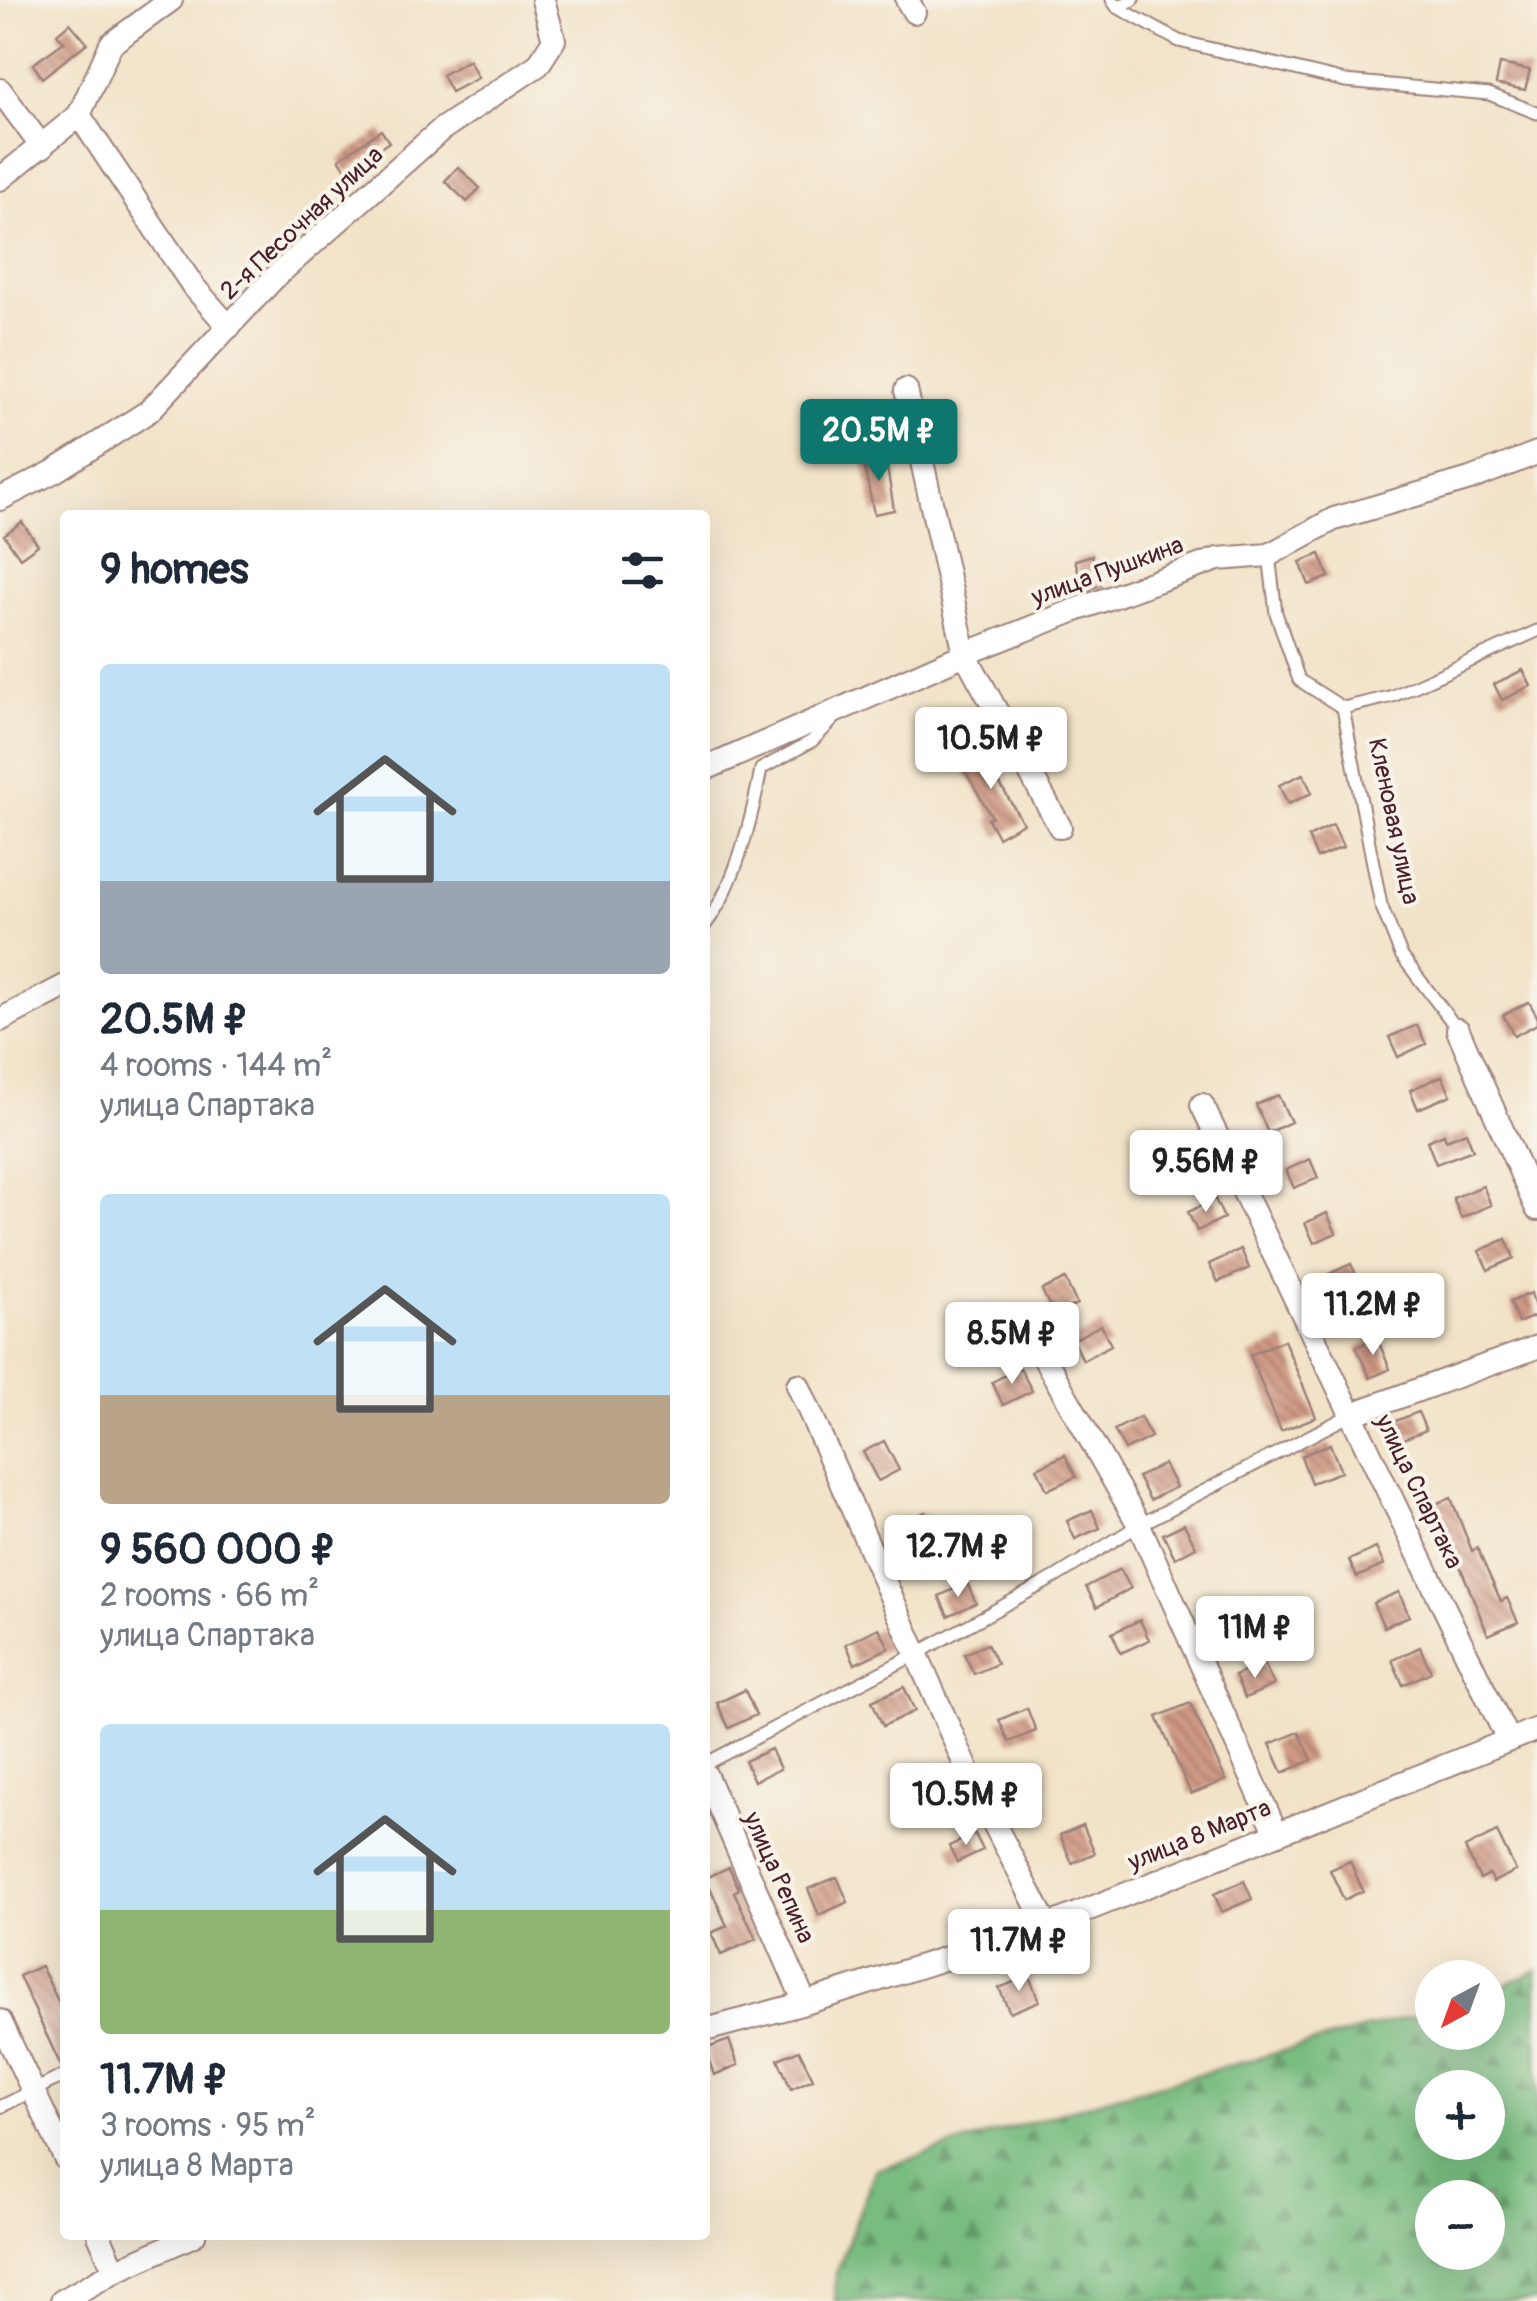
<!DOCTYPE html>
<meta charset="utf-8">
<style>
:root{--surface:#fff;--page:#f6f6f7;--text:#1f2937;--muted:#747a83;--accent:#0f766e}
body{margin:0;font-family:Pangolin,sans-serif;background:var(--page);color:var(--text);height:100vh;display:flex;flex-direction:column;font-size:38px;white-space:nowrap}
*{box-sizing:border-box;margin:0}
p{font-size:32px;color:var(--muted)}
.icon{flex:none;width:55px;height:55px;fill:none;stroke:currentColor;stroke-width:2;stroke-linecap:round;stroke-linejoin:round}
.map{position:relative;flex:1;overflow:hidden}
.details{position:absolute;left:60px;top:510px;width:650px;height:1730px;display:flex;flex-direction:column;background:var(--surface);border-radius:10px;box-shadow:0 10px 40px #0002}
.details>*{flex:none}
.needle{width:65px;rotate:221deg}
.controls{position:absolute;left:1415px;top:1960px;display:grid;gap:20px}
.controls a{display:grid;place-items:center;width:90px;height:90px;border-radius:50%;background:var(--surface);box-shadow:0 10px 40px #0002;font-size:50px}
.price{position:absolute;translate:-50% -85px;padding:0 22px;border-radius:10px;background:#fff;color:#222;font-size:32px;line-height:65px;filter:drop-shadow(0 2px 5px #0008)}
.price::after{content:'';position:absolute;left:50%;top:60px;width:30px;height:22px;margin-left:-15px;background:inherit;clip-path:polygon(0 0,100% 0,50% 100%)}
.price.on{background:var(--accent);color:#fff}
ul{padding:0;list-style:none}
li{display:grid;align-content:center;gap:20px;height:530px;padding:0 40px}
li span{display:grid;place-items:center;height:310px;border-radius:10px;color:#555}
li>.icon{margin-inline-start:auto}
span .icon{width:180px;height:180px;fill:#fffc;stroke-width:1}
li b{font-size:42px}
h2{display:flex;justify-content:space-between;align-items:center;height:120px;padding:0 40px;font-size:42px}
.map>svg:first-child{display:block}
.forest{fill:url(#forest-firs);stroke:#616e56;stroke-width:2.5;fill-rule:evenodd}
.building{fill:url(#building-back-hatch)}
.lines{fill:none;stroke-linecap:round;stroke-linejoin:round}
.service-casing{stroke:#9e817a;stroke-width:15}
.minor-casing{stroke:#9e817a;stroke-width:26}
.service{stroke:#fff;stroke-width:11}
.minor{stroke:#fff;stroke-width:22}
.labels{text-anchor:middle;stroke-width:8;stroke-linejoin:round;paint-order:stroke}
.street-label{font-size:25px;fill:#4a1f2b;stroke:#f7f3e8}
</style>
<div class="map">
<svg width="1537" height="2301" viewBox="0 0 1537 2301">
<defs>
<pattern id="forest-firs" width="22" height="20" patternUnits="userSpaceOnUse" patternTransform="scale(2.5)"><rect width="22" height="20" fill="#78bc80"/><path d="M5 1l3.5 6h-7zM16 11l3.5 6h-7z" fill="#649869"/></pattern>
<pattern id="building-back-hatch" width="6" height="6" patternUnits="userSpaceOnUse" patternTransform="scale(2.5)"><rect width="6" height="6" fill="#cf9984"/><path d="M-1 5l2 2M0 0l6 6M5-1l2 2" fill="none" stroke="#aa7c6c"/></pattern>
</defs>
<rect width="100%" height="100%" fill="#f7f3e8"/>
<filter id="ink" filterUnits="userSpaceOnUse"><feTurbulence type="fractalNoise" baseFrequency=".01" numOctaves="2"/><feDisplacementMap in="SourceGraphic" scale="20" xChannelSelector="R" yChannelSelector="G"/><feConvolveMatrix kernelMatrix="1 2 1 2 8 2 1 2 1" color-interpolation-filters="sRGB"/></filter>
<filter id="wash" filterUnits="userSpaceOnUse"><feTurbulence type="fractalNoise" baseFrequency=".0048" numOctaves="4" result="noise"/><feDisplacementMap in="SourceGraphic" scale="40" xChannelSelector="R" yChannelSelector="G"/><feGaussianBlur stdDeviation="2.25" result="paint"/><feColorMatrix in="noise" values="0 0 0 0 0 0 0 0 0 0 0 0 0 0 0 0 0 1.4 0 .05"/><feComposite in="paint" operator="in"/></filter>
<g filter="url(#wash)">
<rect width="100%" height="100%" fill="#f2e3c8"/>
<path class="forest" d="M1537,1970V2301H835L836,2274L875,2170L1099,2101L1432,2011V2032H1488V1992ZM1432,2088H1488V2142H1432ZM1432,2198H1488V2252H1432Z"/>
<g id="blocks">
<path class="building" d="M70,23L87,43L42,78L33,64L64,42L57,34Z
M469,60L478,78L451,92L442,75Z
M1500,64L1530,70L1525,90L1496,84Z
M381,130L389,142L347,171L339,159Z
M458,167L480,188L467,202L445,181Z
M885,455L894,510L874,514L863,460Z
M22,522L38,545L20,558L4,535Z
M1320,554L1329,577L1309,585L1300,562Z
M1092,555L1101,585L1084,591L1075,560Z
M1523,670L1531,686L1502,700L1494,684Z
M985,747L1000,784L1023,823L998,837L988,819L992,817L959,761Z
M1303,774L1312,793L1288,804L1279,785Z
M1333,825L1343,847L1317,858L1308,837Z
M1529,1002L1537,1016V1024L1514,1036L1503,1015Z
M1417,1025L1426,1044L1398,1057L1389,1037Z
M1442,1076L1451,1095L1418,1109L1410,1090Z
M1278,1095L1291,1122L1268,1133L1256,1105Z
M1466,1132L1473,1150L1436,1164L1427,1141L1444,1134L1446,1140Z
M1187,1142L1198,1164L1174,1175L1164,1153Z
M1310,1159L1318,1178L1294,1188L1286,1170Z
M1483,1186L1491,1205L1461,1218L1453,1198Z
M1215,1199L1224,1218L1197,1231L1188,1212Z
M1327,1213L1336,1233L1314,1243L1305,1223Z
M1506,1239L1514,1258L1488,1270L1479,1251Z
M1241,1249L1249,1268L1218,1282L1209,1264Z
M1351,1264L1366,1296L1343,1307L1329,1274Z
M1065,1279L1077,1304L1054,1315L1042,1290Z
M1531,1293L1537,1315L1518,1323L1510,1302Z
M989,1321L999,1339L972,1353L962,1335Z
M1101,1325L1111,1345L1083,1360L1073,1340Z
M1377,1338L1390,1369L1370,1378L1356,1347Z
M1284,1340L1316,1417L1281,1431L1250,1355Z
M1020,1368L1032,1391L1003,1405L992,1382Z
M1418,1412L1426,1430L1401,1440L1393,1422Z
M1140,1417L1151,1437L1125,1450L1114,1430Z
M884,1441L899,1470L878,1481L863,1452Z
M1330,1444L1341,1472L1311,1483L1301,1456Z
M1065,1455L1076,1477L1047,1490L1037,1468Z
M1164,1464L1176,1487L1150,1500L1138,1477Z
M1451,1498L1472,1551L1477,1548L1501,1601L1507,1598L1518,1622L1488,1635L1435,1504Z
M1092,1510L1100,1528L1075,1539L1067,1521Z
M925,1512L936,1535L914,1546L902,1524Z
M1184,1524L1196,1547L1175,1558L1163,1534Z
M1376,1548L1384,1565L1357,1577L1349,1560Z
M1120,1569L1131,1588L1097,1607L1086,1587Z
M967,1583L976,1603L948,1616L939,1596Z
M1399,1592L1409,1616L1384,1627L1373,1603Z
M1237,1604L1246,1623L1215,1637L1206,1618Z
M1140,1620L1149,1640L1121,1653L1112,1633Z
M879,1628L889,1648L855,1664L846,1644Z
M987,1644L997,1664L974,1674L964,1654Z
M1420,1647L1431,1672L1403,1685L1392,1660Z
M1264,1663L1274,1685L1245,1698L1235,1676Z
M904,1687L915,1711L883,1726L872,1701Z
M745,1690L756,1715L729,1728L717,1703Z
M1190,1703L1226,1780L1191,1794L1157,1717Z
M1027,1708L1036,1731L1009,1742L999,1720Z
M1299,1732L1312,1760L1283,1773L1270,1744Z
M771,1749L780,1769L754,1781L745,1761Z
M946,1778L954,1798L925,1811L916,1791Z
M1083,1825L1095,1853L1072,1863L1060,1835Z
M1497,1832L1516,1871L1493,1882L1489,1874L1480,1879L1465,1848Z
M975,1834L983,1850L957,1862L949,1846Z
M1350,1861L1363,1891L1344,1900L1330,1870Z
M729,1867L739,1889L734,1892L756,1939L721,1955L711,1933L727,1926L706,1878Z
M837,1877L848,1902L819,1915L808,1889Z
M1244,1881L1252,1899L1222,1912L1214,1894Z
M41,1966L65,2015V2066H61L19,1976Z
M1029,1976L1039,2001L1010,2013L999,1988Z
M729,2040L738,2065L714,2075L705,2049Z
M799,2050L813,2079L791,2089L778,2059Z"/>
</g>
</g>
<g filter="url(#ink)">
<use href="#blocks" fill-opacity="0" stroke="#9e817a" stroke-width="2.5"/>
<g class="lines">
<defs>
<path id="service" d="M1112,0L1117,7L1179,41L1345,81L1489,94L1537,113
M1117,7L1133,0
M1269,555L1276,613L1299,680L1343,708L1393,696L1537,631
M1343,708L1381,905L1401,955L1458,1030
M705,925C736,886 752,818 761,769L812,741L833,720
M705,1764L918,1653L1057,1576L1139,1525L1352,1414
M0,2107L65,2075"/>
<path id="minor" d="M907,0L914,12
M0,90L42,147
M79,115L193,286L229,327
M0,179L79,115L111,44L171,0
M906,390L965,654L1060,827
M0,499L55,471L149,411L275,277L442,129L538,65L554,40L543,0
M705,769L965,654L1073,611L1218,559L1269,555L1334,519L1470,479L1537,453
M0,1020L65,986
M1458,1030L1537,1209
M1202,1105L1508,1740
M1025,1324L1139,1525L1276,1832
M798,1385L975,1787L1047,1926
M1352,1414L1537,1347
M705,1774L805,2003
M0,2021L65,2158
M705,2030L805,2003L1047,1926L1537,1729
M99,2235L115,2271
M62,2301L115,2271L194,2235"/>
</defs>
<use href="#service" class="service-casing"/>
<use href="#minor" class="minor-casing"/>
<use href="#service" class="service"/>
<use href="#minor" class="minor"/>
</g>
</g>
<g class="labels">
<g class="street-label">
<text transform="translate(301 222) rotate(-43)" y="9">2-я Песочная улица</text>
<text transform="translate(1107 570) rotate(-20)" y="9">улица Пушкина</text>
<text transform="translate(1395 821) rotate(78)" y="9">Кленовая улица</text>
<text transform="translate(1420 1491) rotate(64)" y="9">улица Спартака</text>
<text transform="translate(1199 1834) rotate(-22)" y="9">улица 8 Марта</text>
<text transform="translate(780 1877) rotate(66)" y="9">улица Репина</text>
</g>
</g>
</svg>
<div class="controls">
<a><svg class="needle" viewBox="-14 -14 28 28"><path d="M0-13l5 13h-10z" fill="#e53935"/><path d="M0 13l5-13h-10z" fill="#747a83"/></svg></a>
<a>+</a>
<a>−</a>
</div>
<b class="price on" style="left:879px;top:484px">20.5M ₽</b>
<b class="price" style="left:991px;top:792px">10.5M ₽</b>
<b class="price" style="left:1206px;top:1215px">9.56M ₽</b>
<b class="price" style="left:1373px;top:1358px">11.2M ₽</b>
<b class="price" style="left:1012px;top:1387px">8.5M ₽</b>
<b class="price" style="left:958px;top:1600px">12.7M ₽</b>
<b class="price" style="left:1255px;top:1681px">11M ₽</b>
<b class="price" style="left:966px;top:1848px">10.5M ₽</b>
<b class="price" style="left:1019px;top:1994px">11.7M ₽</b>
<section class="details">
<h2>9 homes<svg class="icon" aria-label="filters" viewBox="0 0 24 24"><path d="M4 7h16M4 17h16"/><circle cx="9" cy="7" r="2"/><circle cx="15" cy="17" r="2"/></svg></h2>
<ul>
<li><span style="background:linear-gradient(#bfe0f5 70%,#9aa5b1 0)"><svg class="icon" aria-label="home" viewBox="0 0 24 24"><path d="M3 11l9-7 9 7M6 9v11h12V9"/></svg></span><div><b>20.5M ₽</b><p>4 rooms · 144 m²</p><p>улица Спартака</p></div></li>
<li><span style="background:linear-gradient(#bfe0f5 65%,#b9a48a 0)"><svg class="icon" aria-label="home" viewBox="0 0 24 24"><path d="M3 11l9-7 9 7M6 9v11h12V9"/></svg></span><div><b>9 560 000 ₽</b><p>2 rooms · 66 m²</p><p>улица Спартака</p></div></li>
<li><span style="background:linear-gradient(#bfe0f5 60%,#8fb573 0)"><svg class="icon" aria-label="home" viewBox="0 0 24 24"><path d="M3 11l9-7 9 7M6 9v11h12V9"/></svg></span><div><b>11.7M ₽</b><p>3 rooms · 95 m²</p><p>улица 8 Марта</p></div></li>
</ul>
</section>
</div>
